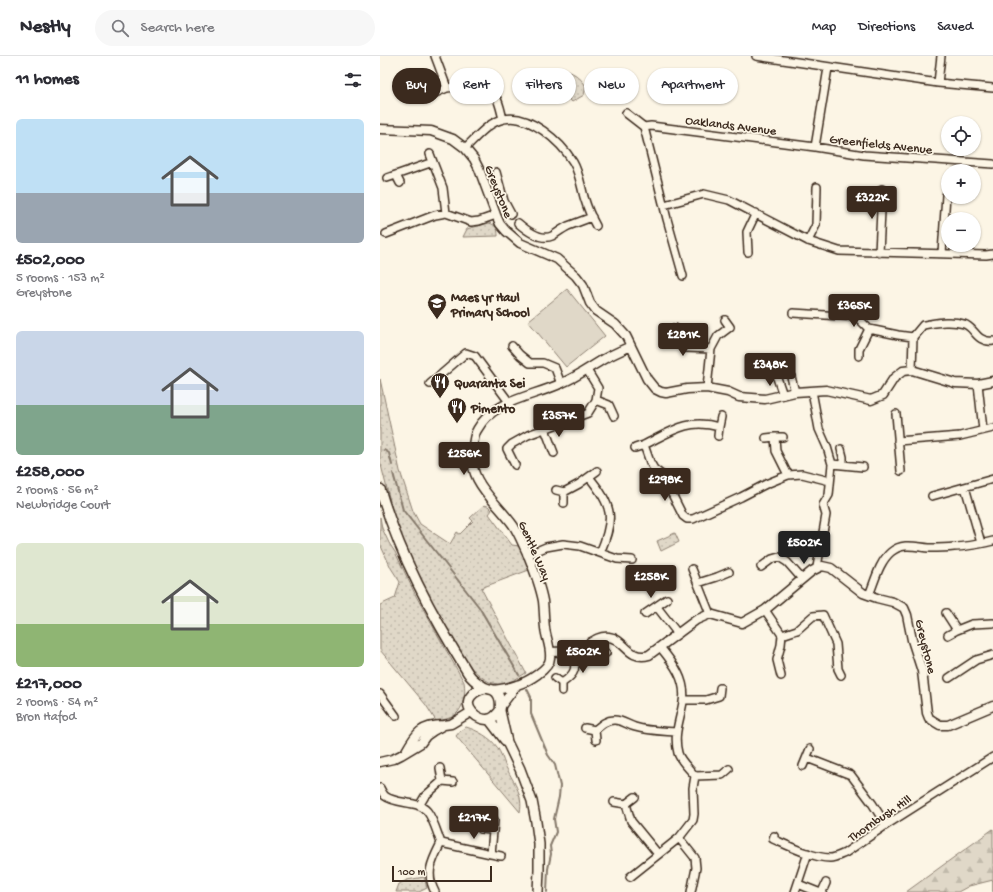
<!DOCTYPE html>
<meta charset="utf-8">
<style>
:root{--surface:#fff;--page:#f7f7f7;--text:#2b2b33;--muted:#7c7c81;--line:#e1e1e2;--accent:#3b2a1e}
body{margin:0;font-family:"Gochi Hand",sans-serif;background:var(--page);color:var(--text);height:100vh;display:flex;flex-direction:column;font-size:15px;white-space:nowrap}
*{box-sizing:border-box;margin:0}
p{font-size:13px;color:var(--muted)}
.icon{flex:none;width:22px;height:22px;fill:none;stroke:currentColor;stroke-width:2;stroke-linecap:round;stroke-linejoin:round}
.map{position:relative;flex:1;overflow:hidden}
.panel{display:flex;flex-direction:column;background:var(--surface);width:380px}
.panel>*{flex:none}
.banner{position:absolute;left:12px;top:12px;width:380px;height:36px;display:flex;gap:8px}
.buttons{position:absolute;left:561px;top:60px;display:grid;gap:8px}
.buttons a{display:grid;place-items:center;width:40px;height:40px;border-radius:50%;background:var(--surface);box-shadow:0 1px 3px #0004;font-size:20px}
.scale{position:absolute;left:12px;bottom:10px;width:100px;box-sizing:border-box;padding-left:4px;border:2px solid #3b2a1e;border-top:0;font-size:11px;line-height:14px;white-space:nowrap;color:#3b2a1e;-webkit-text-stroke:3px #fcf5e5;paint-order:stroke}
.price{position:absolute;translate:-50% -34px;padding:0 9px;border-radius:4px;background:var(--accent);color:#fff;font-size:13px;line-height:26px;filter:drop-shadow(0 1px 2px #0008)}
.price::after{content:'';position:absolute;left:50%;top:24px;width:12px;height:9px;margin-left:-6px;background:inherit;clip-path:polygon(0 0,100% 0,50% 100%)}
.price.selected{background:#222;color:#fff}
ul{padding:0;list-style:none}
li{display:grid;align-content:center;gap:8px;height:212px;padding:0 16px}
li span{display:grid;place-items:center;height:124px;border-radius:6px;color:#555}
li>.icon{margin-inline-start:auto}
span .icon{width:72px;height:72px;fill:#fffc;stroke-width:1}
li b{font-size:17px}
h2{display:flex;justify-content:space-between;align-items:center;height:48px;padding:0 16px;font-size:17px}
.tag{padding:0 14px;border-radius:18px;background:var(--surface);box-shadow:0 1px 3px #0004;font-size:14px;line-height:36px}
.tag.selected{background:var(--accent);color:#fff}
header{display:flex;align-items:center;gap:24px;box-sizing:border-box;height:56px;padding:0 20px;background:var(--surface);border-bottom:1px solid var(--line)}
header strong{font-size:19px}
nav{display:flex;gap:22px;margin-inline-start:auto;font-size:14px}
.search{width:280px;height:36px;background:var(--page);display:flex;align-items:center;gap:10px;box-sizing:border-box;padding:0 14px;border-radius:22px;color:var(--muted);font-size:15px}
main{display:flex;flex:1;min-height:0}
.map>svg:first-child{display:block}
.grass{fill:url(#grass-dots);stroke:#8e8173}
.forest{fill:url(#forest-firs);stroke:#8e8173}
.pitch{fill:#e0d8c8;stroke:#8e8173}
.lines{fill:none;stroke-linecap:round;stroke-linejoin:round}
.stream{stroke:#85796b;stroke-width:2}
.minor-casing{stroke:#3b2a1e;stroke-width:10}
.tertiary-casing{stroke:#3b2a1e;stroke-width:11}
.secondary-casing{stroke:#3b2a1e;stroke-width:12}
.minor{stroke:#fcf5e5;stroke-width:7}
.tertiary{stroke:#fcf5e5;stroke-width:8}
.secondary{stroke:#fcf5e5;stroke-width:9}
.labels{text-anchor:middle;stroke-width:3.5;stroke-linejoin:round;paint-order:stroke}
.street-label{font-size:13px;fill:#3b2a1e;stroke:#fcf5e5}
.poi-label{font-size:13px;font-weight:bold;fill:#3b2a1e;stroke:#fcf5e5;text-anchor:start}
</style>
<header>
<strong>Nestly</strong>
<div class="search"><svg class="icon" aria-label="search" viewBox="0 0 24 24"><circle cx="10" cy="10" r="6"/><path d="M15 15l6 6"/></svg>Search here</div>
<nav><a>Map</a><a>Directions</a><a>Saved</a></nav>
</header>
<main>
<section class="panel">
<h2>11 homes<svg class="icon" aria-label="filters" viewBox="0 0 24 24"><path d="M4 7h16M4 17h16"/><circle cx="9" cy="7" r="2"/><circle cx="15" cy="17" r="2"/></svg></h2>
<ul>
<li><span style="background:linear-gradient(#bfe0f5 60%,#9aa5b1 0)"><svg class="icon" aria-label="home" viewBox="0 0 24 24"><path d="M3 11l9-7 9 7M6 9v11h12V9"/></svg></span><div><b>£502,000</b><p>5 rooms · 153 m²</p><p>Greystone</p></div></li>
<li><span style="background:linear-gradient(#c9d6e8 60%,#7fa58c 0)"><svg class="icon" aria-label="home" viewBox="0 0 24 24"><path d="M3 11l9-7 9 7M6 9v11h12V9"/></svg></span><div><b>£258,000</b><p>2 rooms · 56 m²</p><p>Newbridge Court</p></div></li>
<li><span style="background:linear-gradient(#dfe7d0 65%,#8fb573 0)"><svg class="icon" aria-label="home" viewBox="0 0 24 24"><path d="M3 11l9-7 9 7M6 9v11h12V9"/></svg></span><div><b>£217,000</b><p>2 rooms · 54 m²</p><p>Bron Hafod</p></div></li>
</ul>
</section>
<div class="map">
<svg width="613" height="836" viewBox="0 0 613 836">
<defs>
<pattern id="grass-dots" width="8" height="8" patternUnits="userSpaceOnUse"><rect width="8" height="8" fill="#e0d8c8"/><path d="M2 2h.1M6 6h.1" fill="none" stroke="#c1baab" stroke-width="1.8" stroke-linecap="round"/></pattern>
<pattern id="forest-firs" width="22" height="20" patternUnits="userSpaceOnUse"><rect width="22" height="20" fill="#e0d8c8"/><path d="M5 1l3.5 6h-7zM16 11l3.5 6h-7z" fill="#c1baab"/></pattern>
</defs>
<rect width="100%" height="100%" fill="#fcf5e5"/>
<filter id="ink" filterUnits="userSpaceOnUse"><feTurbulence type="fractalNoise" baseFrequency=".025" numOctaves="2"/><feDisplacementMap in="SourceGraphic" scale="8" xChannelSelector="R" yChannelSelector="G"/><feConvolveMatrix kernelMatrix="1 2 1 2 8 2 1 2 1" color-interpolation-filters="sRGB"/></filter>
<g filter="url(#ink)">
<path class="grass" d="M174,14C190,14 197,17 206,30L204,39L192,46L179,32L172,16Z
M109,167C116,169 118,172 118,180L83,181L87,173Z
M0,323L20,415L33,455L40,468L70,488L77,476L80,478L93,465L90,462L104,449L108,450L112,454L109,458L132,489L139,490L149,511V514L101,532L146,617L134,624L125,627L118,628L109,626L100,620L88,609L49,543L33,510L15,465L0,405Z
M0,461L2,472L9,487L15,496L36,540L84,626C86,637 84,652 75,659C70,663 62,664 56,665L46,649L0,594V549L15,542L20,526L11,512L0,488Z
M295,477L299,486L281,495L277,485Z
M86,671C97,674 111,682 117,691C121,697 123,703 125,709C132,724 144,738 140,756L76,680L80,675Z
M44,821L47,832L39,836H16L19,828L27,824Z"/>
<path class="forest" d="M613,773V836V824L589,830L578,836H526Z"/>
<path class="pitch" d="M187,233L225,280L186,311L148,265Z"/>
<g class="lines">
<path class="stream" d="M4,394L9,397L12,409
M13,417L23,454L99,551L139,619
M147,633L151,641V658L168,699L175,709L180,730L179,741L174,763L176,776L170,790L171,798L168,813L167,836"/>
<defs>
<path id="minor" d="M55,0L67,32C83,30 107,23 116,41C120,48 121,56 123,63
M376,0L558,27L613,32
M558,27L561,0
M53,38L67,32
M246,57L264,71
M435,91L448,12
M85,92C96,82 108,66 124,63C149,57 181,86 193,106C199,116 201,130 204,141C207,151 211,161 216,170
M50,98L53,106
M116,116L124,145L131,158
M16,119L20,127
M7,122L53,106L63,132L66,157
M284,149L324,138L349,144L428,185L459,195L606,199L613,198
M138,167C146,174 161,185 172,180C177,177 182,173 188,170C196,167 204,164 212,161
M6,178L55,159L66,157L91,166L99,165L116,159
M428,185L436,169L437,131
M368,196L367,176L376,157
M499,197L502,133
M562,197L566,139
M303,220L287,163L264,71L271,70L435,91L484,99L613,108
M413,257L477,261L489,273L518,279L533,281
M295,272L290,279L306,292L331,293L327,332
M132,290L140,299L150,307H163L175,312L181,328
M331,293L338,280L350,271L345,264
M479,300V293L489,273
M409,313L415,336
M532,314L533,281L543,269C556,267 570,264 584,268C595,271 596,287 613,285
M395,316L403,339
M50,328L86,297L95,300L129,346
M598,328L603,374
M432,335L439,373L447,391L452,408L449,439L443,449L446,459L437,511
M216,344L229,349L234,360
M516,358L521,415
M339,371L341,361
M165,373L174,397
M338,380L339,371C308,362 292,375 264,389L270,406L274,413L283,420L303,460L307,463H313L361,441L386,428L408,419L422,418L450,425
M395,381H403
M386,382L395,381L396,395L408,419
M518,385L580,380L613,372
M255,392L264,389
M461,393L463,401V409
M452,408L483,411
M135,409L127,393L132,388L148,379L208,357L216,344L218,332L207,314
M209,421C233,450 235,462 220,497
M585,431L601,487
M176,434L184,436L199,428L217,415
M184,436V447
M552,440L613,423
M147,499L166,491L183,488L200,490L237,503L252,504
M381,511L392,503L399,501L407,506L422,523
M312,513L330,558
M318,527L337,521L349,516
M489,539C495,525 499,506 511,496C523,486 536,491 549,492C557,492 566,492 574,491C587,491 600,488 613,485
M277,551L298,578
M385,554L402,579L401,589L397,604L401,620
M566,557L577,574L592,568L613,567
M265,558L287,543
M402,579L417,574L433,560L443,559L456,588L458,613L461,619
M568,579L577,574
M195,608L226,597
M175,622L182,627V635
M569,622L596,604L613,599
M182,627C197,617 196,612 193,595
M0,638L16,660
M304,644H326L339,640L340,632
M205,672L215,674
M215,674C221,669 226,664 234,664C242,664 248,669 255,671C268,675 282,675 296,676
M215,674L216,684
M427,702L471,719L492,747L506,769
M423,710L430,693
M315,720L342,719L349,713
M62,725L73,726
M0,732C1,734 3,738 5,740C17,749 37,744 47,755C54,764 57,777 61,787C52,805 45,817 55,836
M234,746L246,748L251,765L278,798
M246,748L255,741
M39,750L45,740L62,725L60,712
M101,773L113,774
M394,780L393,783C409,790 433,802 450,802C455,802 460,799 465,797L506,769L613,701
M299,782L315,802L316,812L311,836
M61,787L111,798L114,764
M111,798L121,800
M250,821L299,782L313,764L314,758L313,732L315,720C310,713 300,705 298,697C293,678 300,665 303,646C307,624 293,607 280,591
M418,828L438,836
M415,836L428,797
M442,836L446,827"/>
<path id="tertiary" d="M0,73L51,75L73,83L85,92L94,103L99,113L116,159L120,168L126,175L140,187L177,203L196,220L203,229L210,247L216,255L235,268L246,280L267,323L275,333L281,336L286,337L307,333L327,332L348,336L359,341L385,343L415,336L446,334L491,344L503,339L514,322L523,315L532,314L575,327L598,328L613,325
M170,596C179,595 189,597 198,594C208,590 217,579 229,581C245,583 248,605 269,599L316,564L330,558L362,567L385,554L432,515L442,510L451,512L483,537L497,542L513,546L524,552L527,559L532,584L542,615L547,657L549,662L555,666L560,669H568L613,650
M113,634C121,633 129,632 137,629C147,626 170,613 170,602C171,591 166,582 165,572C164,563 164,554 163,545C160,529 154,514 148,499C143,489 139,478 133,469C115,444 85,424 93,389C94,384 94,379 97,374C114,343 153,341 182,327C197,321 210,311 224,303C233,298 242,294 251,290
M121,650L137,629
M64,669L71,668L91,656
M0,706L13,703L21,699L41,687L46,680L53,675L64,669C41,669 36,677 26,695"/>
<path id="secondary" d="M0,433C19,498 52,559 88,617C91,622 99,628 104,631C107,633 110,633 113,634C121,638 121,647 120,655C117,658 114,662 110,663C98,666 82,651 91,640C95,635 100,633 105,632
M120,655L127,686L140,713L152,745L156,766L159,788V814L158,836
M109,663L125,684"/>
</defs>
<use href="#minor" class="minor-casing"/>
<use href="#tertiary" class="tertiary-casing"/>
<use href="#secondary" class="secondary-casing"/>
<use href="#minor" class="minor"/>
<use href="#tertiary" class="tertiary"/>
<use href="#secondary" class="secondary"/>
</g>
</g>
<defs>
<symbol id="school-pin" viewBox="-11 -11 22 30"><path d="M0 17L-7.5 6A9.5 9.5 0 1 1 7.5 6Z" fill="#3b2a1e" stroke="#fcf5e5"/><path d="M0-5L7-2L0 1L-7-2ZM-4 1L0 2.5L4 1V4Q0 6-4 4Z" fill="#fff"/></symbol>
<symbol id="restaurant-pin" viewBox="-11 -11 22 30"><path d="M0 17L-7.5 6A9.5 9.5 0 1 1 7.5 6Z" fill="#3b2a1e" stroke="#fcf5e5"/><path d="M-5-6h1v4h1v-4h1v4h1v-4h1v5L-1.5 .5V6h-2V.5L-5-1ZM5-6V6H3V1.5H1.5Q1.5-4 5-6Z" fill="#fff"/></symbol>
</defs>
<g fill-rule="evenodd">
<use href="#school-pin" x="46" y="236" width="22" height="30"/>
<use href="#restaurant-pin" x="49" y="315" width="22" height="30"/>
<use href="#restaurant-pin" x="66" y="340" width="22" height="30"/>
</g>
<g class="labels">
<g class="street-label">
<text transform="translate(351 68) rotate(7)" y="5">Oaklands Avenue</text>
<text transform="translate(501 87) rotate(6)" y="5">Greenfields Avenue</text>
<text transform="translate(120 135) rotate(68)" y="5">Greystone</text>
<text transform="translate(156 494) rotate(66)" y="5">Gentle Way</text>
<text transform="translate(547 590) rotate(76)" y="5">Greystone</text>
<text transform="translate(499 761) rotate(-34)" y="5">Thornbush Hill</text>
</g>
<g class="poi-label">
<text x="71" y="245">Maes yr Haul<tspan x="71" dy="15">Primary School</tspan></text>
<text x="74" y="331">Quaranta Sei</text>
<text x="91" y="356">Pimento</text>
</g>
</g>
</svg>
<div class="buttons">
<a><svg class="icon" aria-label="locate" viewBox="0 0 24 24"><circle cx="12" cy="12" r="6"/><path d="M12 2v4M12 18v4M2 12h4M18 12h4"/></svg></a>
<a>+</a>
<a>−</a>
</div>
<div class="scale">100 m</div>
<b class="price" style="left:492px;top:164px">£322K</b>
<b class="price" style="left:474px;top:272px">£365K</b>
<b class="price" style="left:303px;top:301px">£281K</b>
<b class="price" style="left:390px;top:331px">£348K</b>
<b class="price" style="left:179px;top:382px">£357K</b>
<b class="price" style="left:84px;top:420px">£256K</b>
<b class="price" style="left:285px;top:446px">£298K</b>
<b class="price selected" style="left:424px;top:509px">£502K</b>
<b class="price" style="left:271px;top:543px">£258K</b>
<b class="price" style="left:203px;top:618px">£502K</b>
<b class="price" style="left:94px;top:784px">£217K</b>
<div class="banner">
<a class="tag selected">Buy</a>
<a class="tag">Rent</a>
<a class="tag">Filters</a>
<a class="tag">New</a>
<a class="tag">Apartment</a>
</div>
</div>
</main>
